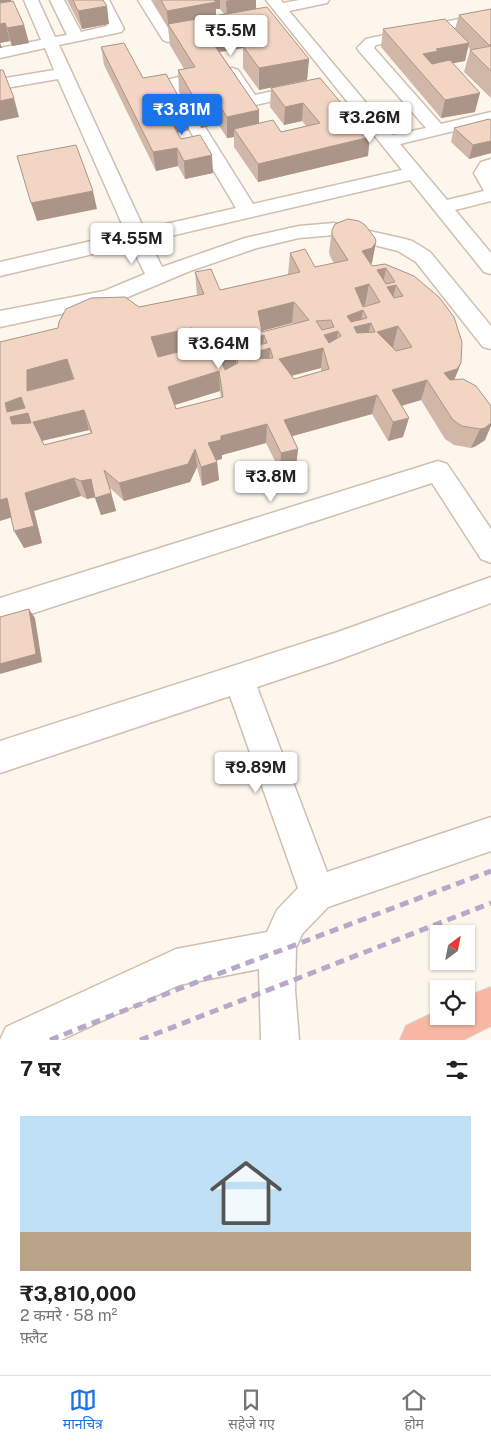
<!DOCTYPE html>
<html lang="hi">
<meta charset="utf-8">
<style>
:root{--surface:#fff;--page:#f2f2f2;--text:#222;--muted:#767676;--line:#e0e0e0;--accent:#1a73e8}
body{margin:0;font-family:"Public Sans","Noto Sans Devanagari",sans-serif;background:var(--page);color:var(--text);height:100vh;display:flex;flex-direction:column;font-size:19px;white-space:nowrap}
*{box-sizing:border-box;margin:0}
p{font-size:16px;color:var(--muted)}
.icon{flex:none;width:28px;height:28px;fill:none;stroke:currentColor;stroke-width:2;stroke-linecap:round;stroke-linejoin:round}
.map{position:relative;height:1040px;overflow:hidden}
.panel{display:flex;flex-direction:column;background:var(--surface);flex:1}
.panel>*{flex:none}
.needle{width:32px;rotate:32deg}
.tools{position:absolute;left:430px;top:925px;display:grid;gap:10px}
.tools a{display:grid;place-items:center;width:45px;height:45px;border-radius:0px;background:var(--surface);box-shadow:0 1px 4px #0004;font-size:25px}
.price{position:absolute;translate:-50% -42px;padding:0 11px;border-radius:5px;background:#fff;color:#222;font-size:16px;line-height:32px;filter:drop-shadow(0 1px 2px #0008)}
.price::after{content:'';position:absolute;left:50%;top:30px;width:15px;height:11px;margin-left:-8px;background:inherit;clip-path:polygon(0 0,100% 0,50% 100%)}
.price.active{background:var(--accent);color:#fff}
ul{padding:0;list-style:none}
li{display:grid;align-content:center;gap:10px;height:265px;padding:0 20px}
li span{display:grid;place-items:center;height:155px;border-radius:0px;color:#555}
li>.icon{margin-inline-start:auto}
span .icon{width:90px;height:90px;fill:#fffc;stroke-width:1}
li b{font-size:21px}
h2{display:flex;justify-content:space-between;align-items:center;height:60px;padding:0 20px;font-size:21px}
.tab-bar{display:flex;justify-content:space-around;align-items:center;height:70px;border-top:1px solid var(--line);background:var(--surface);font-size:14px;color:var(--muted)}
.tab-bar a{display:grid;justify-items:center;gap:2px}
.tab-bar .active{color:var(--accent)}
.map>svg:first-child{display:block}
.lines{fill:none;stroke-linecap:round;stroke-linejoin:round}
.street-casing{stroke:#d1beb0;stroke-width:3}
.highway-casing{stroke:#dad1cd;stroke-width:2}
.street{fill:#fff;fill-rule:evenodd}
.highway{fill:#f7b7a3;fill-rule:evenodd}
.rail{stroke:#b9a8c9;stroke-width:5;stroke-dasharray:9 6;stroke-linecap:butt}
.wall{fill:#d1b7a8;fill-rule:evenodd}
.shaded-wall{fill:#aa9588}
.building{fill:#f3d5c3;stroke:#aa9588;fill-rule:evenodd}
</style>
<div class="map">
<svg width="491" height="1040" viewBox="0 0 491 1040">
<rect width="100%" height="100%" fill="#fdf6ec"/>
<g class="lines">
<defs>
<path id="street" d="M24,0H38L55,37L67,35L50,0H64L81,32L107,26L95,0H109L124,29L121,32L59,45L144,229L236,208L162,84L164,81C174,78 184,74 194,77L196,80L194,83L180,87L253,204L402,170L266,0H281L283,3L299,0H329L327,3L289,11L393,135L426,128L359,51L357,48L366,39L491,12V20L376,45L374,48L441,124L491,112V122L400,144L447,200L484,191L474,173L481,162L491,159V201L455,210L491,253V274L484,272L410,180L149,241L162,267L245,238L299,226L334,223L405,239L412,241L430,252L491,326V349L483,347L416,262L398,251L334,235L299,238L257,248L190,271L116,302L0,327V311L104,291L145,274L131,245L0,276V262L126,233L58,79L0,89V79L54,70L45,48L0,58V48L41,40Z
M138,0H152L172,32L203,26L208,28L211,31L208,34L203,36L168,42L163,40Z
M232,68L238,70L255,95L305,84L311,85L313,89L311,93L305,94L251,106L245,105L224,73L226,70Z
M438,461L447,464L491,529V563L481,559L432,483L0,624V598Z
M491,577V603L335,661L257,687L327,872L491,817V851L328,907L302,934L296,948L295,990L299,1040H261L259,969L179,985L61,1040H0L6,1027L176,949L267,932L277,910L298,888L230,696L0,773V741L335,633Z"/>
<path id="highway" d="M491,987V1026L463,1040H400L406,1026L439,1010V1016H466V997Z"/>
</defs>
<use href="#street" class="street-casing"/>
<use href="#highway" class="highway-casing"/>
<use href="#street" class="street"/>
<use href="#highway" class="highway"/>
<path class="rail" d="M50,1040L181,988L491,871
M140,1040L491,903"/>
</g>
<path class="wall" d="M0,0L11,1L24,25L29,43L12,46L10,41L0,43L2,48H0Z
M67,0H103L109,24L82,29Z
M151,0H256V8L309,59L307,80L259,90L243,68V48L220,52L259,110V123L281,132L306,126L302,121L284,125L270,107L271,88L320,78L368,156L258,182L234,147V137L227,138L218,124L201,128L179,92L178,70L184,69L170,45L168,28ZM216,9H220L224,14L216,15Z
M491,9V98L464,72L470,50H471L468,47L465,61L452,63L475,112L441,118L381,47L383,29H455L459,15Z
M101,47L187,112L189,130L177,133L181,139L213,173L185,179L178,166L156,171L104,65Z
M491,120V153L469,159L451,142L454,128Z
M332,230L376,242L371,265L372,266L385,264L461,363L454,380L485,440L476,446L471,448L454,445L445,439L421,400L401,406L403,437L388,441L372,414L292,436L298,449L296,467L280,471L266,443L222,455V459L217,460L219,480L202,486L197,467L190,482L124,501L110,488L116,511L101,515L95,497L87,499L81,496L34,511L42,543L24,548L11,517L58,328L139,307L197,295L195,272L220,290L289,275L288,274L290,253L315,267L334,263L330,256L329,252ZM292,323L293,324L262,332V331ZM321,368V371L294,379L292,376ZM220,391L221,398L176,409L175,405ZM89,430L91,433L44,445L42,441Z"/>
<path class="shaded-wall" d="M0,0H11L15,16L0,8Z
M209,0H220V9H216V20L168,25L167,11Z
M229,0H256V13L227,18L226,1Z
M107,6L109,24L82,29L78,11Z
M5,23L10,41L0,43L2,48H0V24Z
M24,25L29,43L12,46L7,28Z
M250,25V47L243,46V48L207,54L206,33Z
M469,43L465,61L434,67L423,54L436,49Z
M309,59L307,80L259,90V68Z
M480,93L475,112L441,118L445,100Z
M14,98L19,117L0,121V101Z
M218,103V124L201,128L199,106Z
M303,103L302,121L284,125L285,107Z
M259,110V132L234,129V137L227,138V117Z
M187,112L189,130L170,134L168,116Z
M370,137L368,156L258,182V164Z
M491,141V153L469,159L473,145Z
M177,148L178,166L156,171L153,152Z
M212,155L213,173L185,179L184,161Z
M93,191L97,209L37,221L31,203Z
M376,242L372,263L368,269L362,251Z
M386,268L382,289L373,291L377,270Z
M369,284L365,305L352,309L355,288Z
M396,285L391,306L387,287Z
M294,302L292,323L258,332V311Z
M363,310L360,326L371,323L366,343L350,348L347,316Z
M398,326L393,347L373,352L377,332Z
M192,328L194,349L154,358L151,337Z
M338,331L335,351L323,348L321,368L278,379L279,359L324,335Z
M264,335L263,350L270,348L269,369L252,374L247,341Z
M236,357V377L222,381L221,361Z
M67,359L73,379L27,391V370Z
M461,363L453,383L444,373Z
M219,371L220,391L171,406L168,387Z
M427,380L421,400L387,410L392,390Z
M377,395L372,414L282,439L284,420Z
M21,397L36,432L20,443L7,412L5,403Z
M84,410L89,430L41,441L33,422Z
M409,418L403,437L388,441L393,422Z
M491,423V426L485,440L476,446L471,448L480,429Z
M267,424L266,443L222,455V459L210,462L208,443L221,436Z
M195,449L197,467L190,482L124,501L119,483Z
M298,449L296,467L280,471L281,453Z
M217,462L219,480L202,486L201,467Z
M74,478L81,496L34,511L42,543L24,548L14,531L25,493Z
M91,479L97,497L87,499L81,481Z
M111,493L116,511L101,515L95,498Z
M7,498L16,516L0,521V500Z
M29,609L35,618L42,662L0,674V664Z"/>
<path class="building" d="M73,0H103L107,6L78,11Z
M161,0H214L216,2L167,11Z
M13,1L24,25L7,28L5,23L0,24V3Z
M267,7L309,59L259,68L243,46L264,42L250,25L206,33L259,110L227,117L218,103L199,106L178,70L195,67L168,24Z
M491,9V45H489L459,15Z
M445,19L469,43L436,49L438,51L423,54L432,64L450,60L480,93L445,100L383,29Z
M124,43L143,78L166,74L187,112L168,116L181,139L200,135L212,155L184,161L177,148L153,152L101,47Z
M491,46V71L470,50Z
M0,70H3L14,98L0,101Z
M320,78L370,137L258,164L234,129L273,120L281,132L320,123L303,103L285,107L271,88Z
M489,119L491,120V141L473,145L454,128Z
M76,145L93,191L31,203L17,156Z
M348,219L359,221L365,225L375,238L376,242L372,248L362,251L372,266L385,264L414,276L439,297L454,317L462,342L461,363L457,369L444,373L450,380L463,379L476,386L491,406V423L485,428L480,429L462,426L453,420L427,380L392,390L409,418L393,422L377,395L284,420L298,449L281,453L267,424L221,436V440L208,443L217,462L201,467L195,449L188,464L119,483L104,470L111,493L95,498L91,479L81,481L74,478L25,493L34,526L14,531L7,498L0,500V342L58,328L59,322L66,309L91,298L125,297L139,307L204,294L195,272L211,269L220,290L300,272L290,253L305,249L315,267L348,260L332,235V230L335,224ZM386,268L395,282L386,284L377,270ZM369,284L380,302L363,307L355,288ZM396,285L403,296L394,298L387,287ZM294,302L309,320L262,332L258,311ZM363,310L367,318L351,322L347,316ZM331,320L334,327L322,330L316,321ZM371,323L375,332L357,333L354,327ZM398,326L412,347L396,351L377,332ZM192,328L205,345L158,357L151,337ZM338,331L341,336L329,343L324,335ZM264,335L267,343L250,347L247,341ZM230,346L232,352L219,356L215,347ZM270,348L273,358L255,359L252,353ZM323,348L329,369L294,379L279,359ZM236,357L238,363L225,370L221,361ZM67,359L74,379L27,391V370ZM219,371L223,397L176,409L168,387ZM21,397L25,408L7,412L5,403ZM84,410L92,433L44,445L33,422ZM28,413L31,423L12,424L10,417Z
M29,609L36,654L0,664V617Z"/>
</svg>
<div class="tools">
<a><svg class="needle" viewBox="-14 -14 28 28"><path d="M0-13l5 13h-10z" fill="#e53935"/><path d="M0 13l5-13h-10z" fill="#767676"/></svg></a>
<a><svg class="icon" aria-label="locate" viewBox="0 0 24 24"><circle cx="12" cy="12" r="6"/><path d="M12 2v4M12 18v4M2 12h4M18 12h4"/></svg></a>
</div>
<b class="price" style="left:231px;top:57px">₹5.5M</b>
<b class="price active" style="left:182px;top:136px">₹3.81M</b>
<b class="price" style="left:370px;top:144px">₹3.26M</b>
<b class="price" style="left:132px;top:265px">₹4.55M</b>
<b class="price" style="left:219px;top:370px">₹3.64M</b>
<b class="price" style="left:271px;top:503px">₹3.8M</b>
<b class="price" style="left:256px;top:794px">₹9.89M</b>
</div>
<section class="panel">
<h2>7 घर<svg class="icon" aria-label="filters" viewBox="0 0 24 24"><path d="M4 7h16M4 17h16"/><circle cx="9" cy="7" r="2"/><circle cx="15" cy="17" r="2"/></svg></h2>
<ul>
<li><span style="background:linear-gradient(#bfe0f5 75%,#b9a48a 0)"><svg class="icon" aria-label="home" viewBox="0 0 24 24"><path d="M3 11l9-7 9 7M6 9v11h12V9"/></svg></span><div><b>₹3,810,000</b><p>2 कमरे · 58 m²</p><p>फ़्लैट</p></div></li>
</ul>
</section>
<nav class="tab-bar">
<a class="active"><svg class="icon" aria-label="map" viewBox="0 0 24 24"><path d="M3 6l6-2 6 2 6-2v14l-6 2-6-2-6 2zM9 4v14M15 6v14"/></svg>मानचित्र</a>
<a><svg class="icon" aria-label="saved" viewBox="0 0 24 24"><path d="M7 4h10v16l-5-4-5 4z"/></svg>सहेजे गए</a>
<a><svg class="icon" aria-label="home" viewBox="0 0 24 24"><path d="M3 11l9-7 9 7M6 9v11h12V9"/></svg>होम</a>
</nav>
